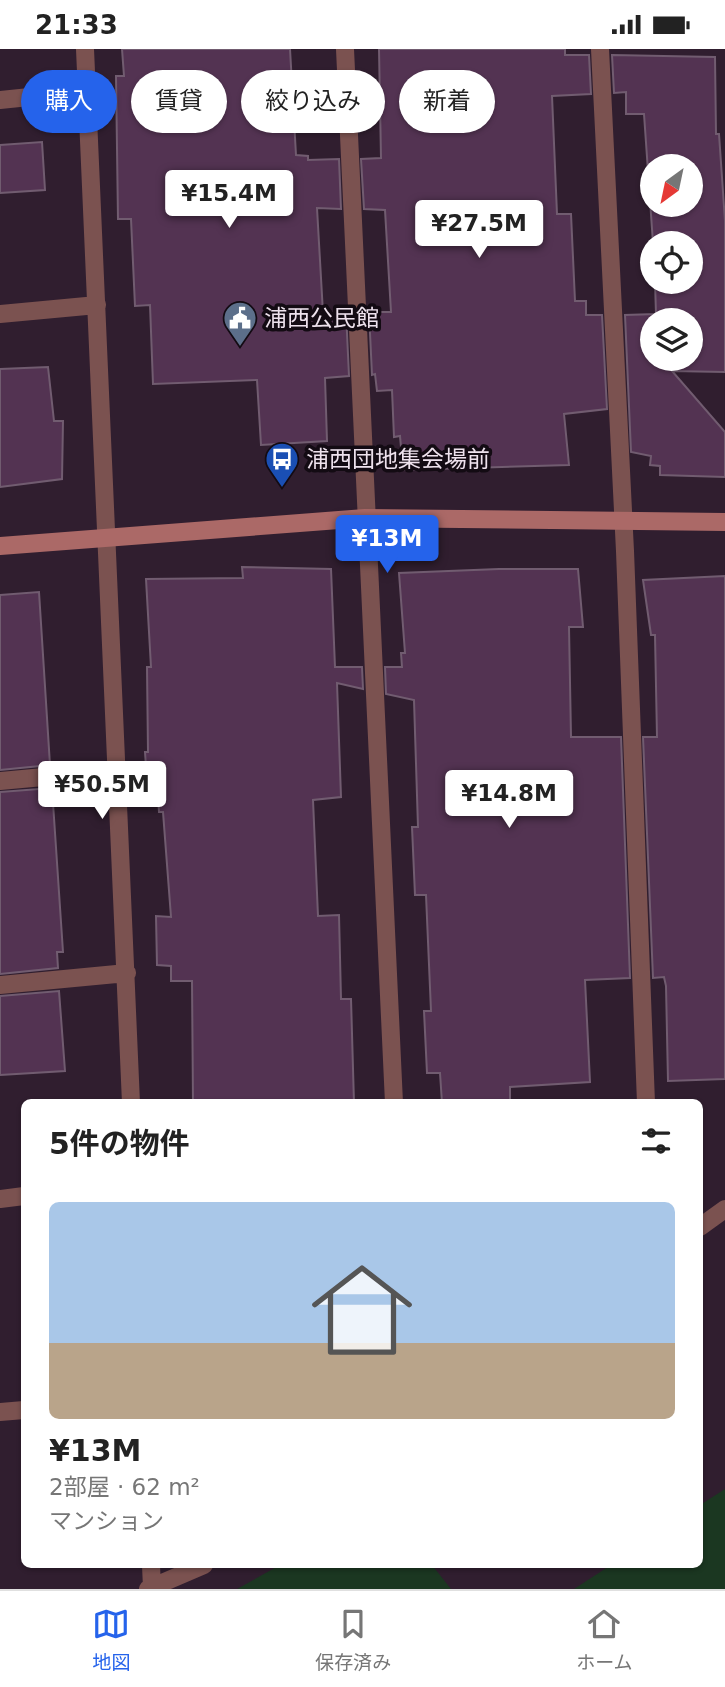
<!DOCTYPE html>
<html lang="ja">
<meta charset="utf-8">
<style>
:root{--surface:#fff;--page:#f2f2f2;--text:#222;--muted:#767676;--line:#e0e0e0;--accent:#2563eb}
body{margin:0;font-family:"DejaVu Sans","Noto Sans JP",sans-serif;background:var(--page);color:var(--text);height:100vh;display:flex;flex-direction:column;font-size:26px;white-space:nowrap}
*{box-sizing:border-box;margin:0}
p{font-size:23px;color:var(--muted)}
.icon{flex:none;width:38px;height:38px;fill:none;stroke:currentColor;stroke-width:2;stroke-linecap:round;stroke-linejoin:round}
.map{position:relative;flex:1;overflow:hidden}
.sheet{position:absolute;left:21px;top:1050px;width:682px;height:469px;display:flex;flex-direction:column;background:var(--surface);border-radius:10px;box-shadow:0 2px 5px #0004}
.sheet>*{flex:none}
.guide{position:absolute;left:21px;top:21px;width:684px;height:63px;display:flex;gap:14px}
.needle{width:46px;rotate:213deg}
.buttons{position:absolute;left:640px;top:105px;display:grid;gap:14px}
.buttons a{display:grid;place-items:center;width:63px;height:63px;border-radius:50%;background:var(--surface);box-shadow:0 2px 5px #0004;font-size:35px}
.price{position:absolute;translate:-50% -60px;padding:0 16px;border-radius:7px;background:#fff;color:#222;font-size:23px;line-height:46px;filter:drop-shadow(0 2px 4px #0008)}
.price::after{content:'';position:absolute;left:50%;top:42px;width:21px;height:16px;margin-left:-10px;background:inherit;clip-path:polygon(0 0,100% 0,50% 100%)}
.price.selected{background:var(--accent);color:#fff}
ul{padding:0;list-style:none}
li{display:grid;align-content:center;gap:14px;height:371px;padding:0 28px}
li span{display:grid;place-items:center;height:217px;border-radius:10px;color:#555}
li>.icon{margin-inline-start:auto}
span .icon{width:126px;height:126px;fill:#fffc;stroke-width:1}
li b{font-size:30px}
h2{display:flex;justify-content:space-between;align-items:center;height:84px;padding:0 28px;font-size:30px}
.tag{padding:0 24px;border-radius:32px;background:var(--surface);box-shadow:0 2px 5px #0004;font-size:24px;line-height:63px}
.tag.selected{background:var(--accent);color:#fff}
.status{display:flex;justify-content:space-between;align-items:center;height:49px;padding:0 35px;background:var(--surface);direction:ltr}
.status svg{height:19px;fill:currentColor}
.tabs{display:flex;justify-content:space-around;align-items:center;height:98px;border-top:2px solid var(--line);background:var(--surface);font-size:19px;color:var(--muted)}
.tabs a{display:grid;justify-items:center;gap:4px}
.tabs .selected{color:var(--accent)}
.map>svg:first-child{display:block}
.green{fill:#1b3721}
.building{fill:#533352;stroke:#715c70;stroke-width:2;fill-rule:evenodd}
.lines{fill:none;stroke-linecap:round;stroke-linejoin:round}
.street{stroke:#7b5250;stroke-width:18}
.secondary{stroke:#ab6967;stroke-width:18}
.labels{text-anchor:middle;stroke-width:7;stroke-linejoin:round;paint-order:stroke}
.poi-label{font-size:23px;fill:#eee2ed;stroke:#130b13;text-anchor:start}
</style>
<div class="status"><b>21:33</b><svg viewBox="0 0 49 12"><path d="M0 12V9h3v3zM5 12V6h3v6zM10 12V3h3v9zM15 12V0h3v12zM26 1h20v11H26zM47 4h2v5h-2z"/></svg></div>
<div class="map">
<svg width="725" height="1540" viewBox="0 0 725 1540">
<rect width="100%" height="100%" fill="#301e2f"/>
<path class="green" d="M725,1440V1540H574L611,1516H700V1456Z
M280,1516H432L451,1540H237Z"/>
<path class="building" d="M122,0H290L296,106L308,107V111L339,110L341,160L317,159L323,264L346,263L349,327L325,329L327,392L261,396L257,331L153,335L150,256L135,257L131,170H118L116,27H124Z
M379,0H565V6H589L591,45L552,47L557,165H571L575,252H586V266H602L607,360L564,365L569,416L403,421L400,387L394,388L392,341L377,342L375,325L372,326L369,263H391L385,161L364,160L361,110L381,109Z
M612,6L715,8L716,85H719L725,172V323L672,322L725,383V428L660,426V417L650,416L651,407L631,403L625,266L656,265L655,233H691V194H653L644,65H626V43L614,44ZM653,117H691V156H653ZM653,271H691V310H653Z
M42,93L45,141L0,144V96Z
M48,318L54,372H63L62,430L0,438V320Z
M242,518L331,520L335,618H362L363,640L337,634L341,748L313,751L318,867L339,866L341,950H351L354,1054H193L192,932H171V917L157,916L156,867L171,868L163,763H159L158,748L148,747L145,703H148L147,618H151L146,530L243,529Z
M499,520H578L583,578H569L571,688H621L630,929L585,931L590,1033L510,1038V1054H442L440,1024H427L424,962H431L426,846H415L412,778H418L414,651L386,645L385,618H402L401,604H405L399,524Z
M725,527V1030L668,1032L666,937L664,928L653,929L643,688H657L655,586H651L643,531Z
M39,543L50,716L0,721V546Z
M52,739L63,903H57L58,919L0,925V743Z
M59,942L65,1022L0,1026V947Z"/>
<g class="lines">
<path class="street" d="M85,0L131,1054
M345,0L394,1054
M600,0L625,502L646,1054
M0,51L87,42
M0,265L97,256
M0,732L119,721
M0,936L127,924
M0,1150L24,1147
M700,1178L725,1160
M0,1363L24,1361
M151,1516L152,1539
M148,1540L204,1516"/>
<path class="secondary" d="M0,497L365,469L725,473"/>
</g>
<defs>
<symbol id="civic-pin" viewBox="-11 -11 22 30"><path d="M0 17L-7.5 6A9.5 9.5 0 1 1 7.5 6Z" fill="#5c6f8a" stroke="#130b13"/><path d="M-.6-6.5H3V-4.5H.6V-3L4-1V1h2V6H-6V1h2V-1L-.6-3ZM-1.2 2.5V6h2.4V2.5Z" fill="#fff"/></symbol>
<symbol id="bus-pin" viewBox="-11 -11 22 30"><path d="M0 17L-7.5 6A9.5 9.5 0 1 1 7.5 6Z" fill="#1a4fb4" stroke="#130b13"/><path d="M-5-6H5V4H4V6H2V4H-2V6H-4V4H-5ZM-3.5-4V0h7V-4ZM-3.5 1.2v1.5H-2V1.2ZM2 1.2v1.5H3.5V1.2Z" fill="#fff"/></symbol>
</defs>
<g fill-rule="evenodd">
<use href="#civic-pin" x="221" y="250" width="38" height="52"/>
<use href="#bus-pin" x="263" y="391" width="38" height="52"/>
</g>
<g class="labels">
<g class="poi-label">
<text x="264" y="277">浦西公民館</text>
<text x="306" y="418">浦西団地集会場前</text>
</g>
</g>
</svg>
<div class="buttons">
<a><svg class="needle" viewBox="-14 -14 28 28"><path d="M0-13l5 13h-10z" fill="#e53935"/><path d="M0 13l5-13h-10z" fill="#767676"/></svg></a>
<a><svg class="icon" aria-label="locate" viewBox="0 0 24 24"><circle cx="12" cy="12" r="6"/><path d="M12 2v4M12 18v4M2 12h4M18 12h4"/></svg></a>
<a><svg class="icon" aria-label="layers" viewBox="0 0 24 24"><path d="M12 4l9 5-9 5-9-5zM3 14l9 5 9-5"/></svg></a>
</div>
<b class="price" style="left:229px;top:181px">¥15.4M</b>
<b class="price" style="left:479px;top:211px">¥27.5M</b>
<b class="price selected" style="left:387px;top:526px">¥13M</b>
<b class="price" style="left:102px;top:772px">¥50.5M</b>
<b class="price" style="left:509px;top:781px">¥14.8M</b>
<div class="guide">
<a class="tag selected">購入</a>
<a class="tag">賃貸</a>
<a class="tag">絞り込み</a>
<a class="tag">新着</a>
</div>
<section class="sheet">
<h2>5件の物件<svg class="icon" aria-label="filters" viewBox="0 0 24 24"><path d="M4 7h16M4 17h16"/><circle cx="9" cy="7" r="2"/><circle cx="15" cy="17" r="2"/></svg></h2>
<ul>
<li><span style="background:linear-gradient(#a9c7e8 65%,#b9a48a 0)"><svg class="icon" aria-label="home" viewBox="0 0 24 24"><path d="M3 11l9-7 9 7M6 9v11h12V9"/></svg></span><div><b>¥13M</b><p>2部屋 · 62 m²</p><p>マンション</p></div></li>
</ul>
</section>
</div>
<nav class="tabs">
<a class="selected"><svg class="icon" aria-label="map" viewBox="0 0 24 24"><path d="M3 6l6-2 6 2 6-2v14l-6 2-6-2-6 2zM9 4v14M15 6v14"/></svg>地図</a>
<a><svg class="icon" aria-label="saved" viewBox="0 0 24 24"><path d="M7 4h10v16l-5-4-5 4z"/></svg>保存済み</a>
<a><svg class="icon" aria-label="home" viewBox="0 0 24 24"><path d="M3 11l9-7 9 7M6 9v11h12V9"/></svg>ホーム</a>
</nav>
